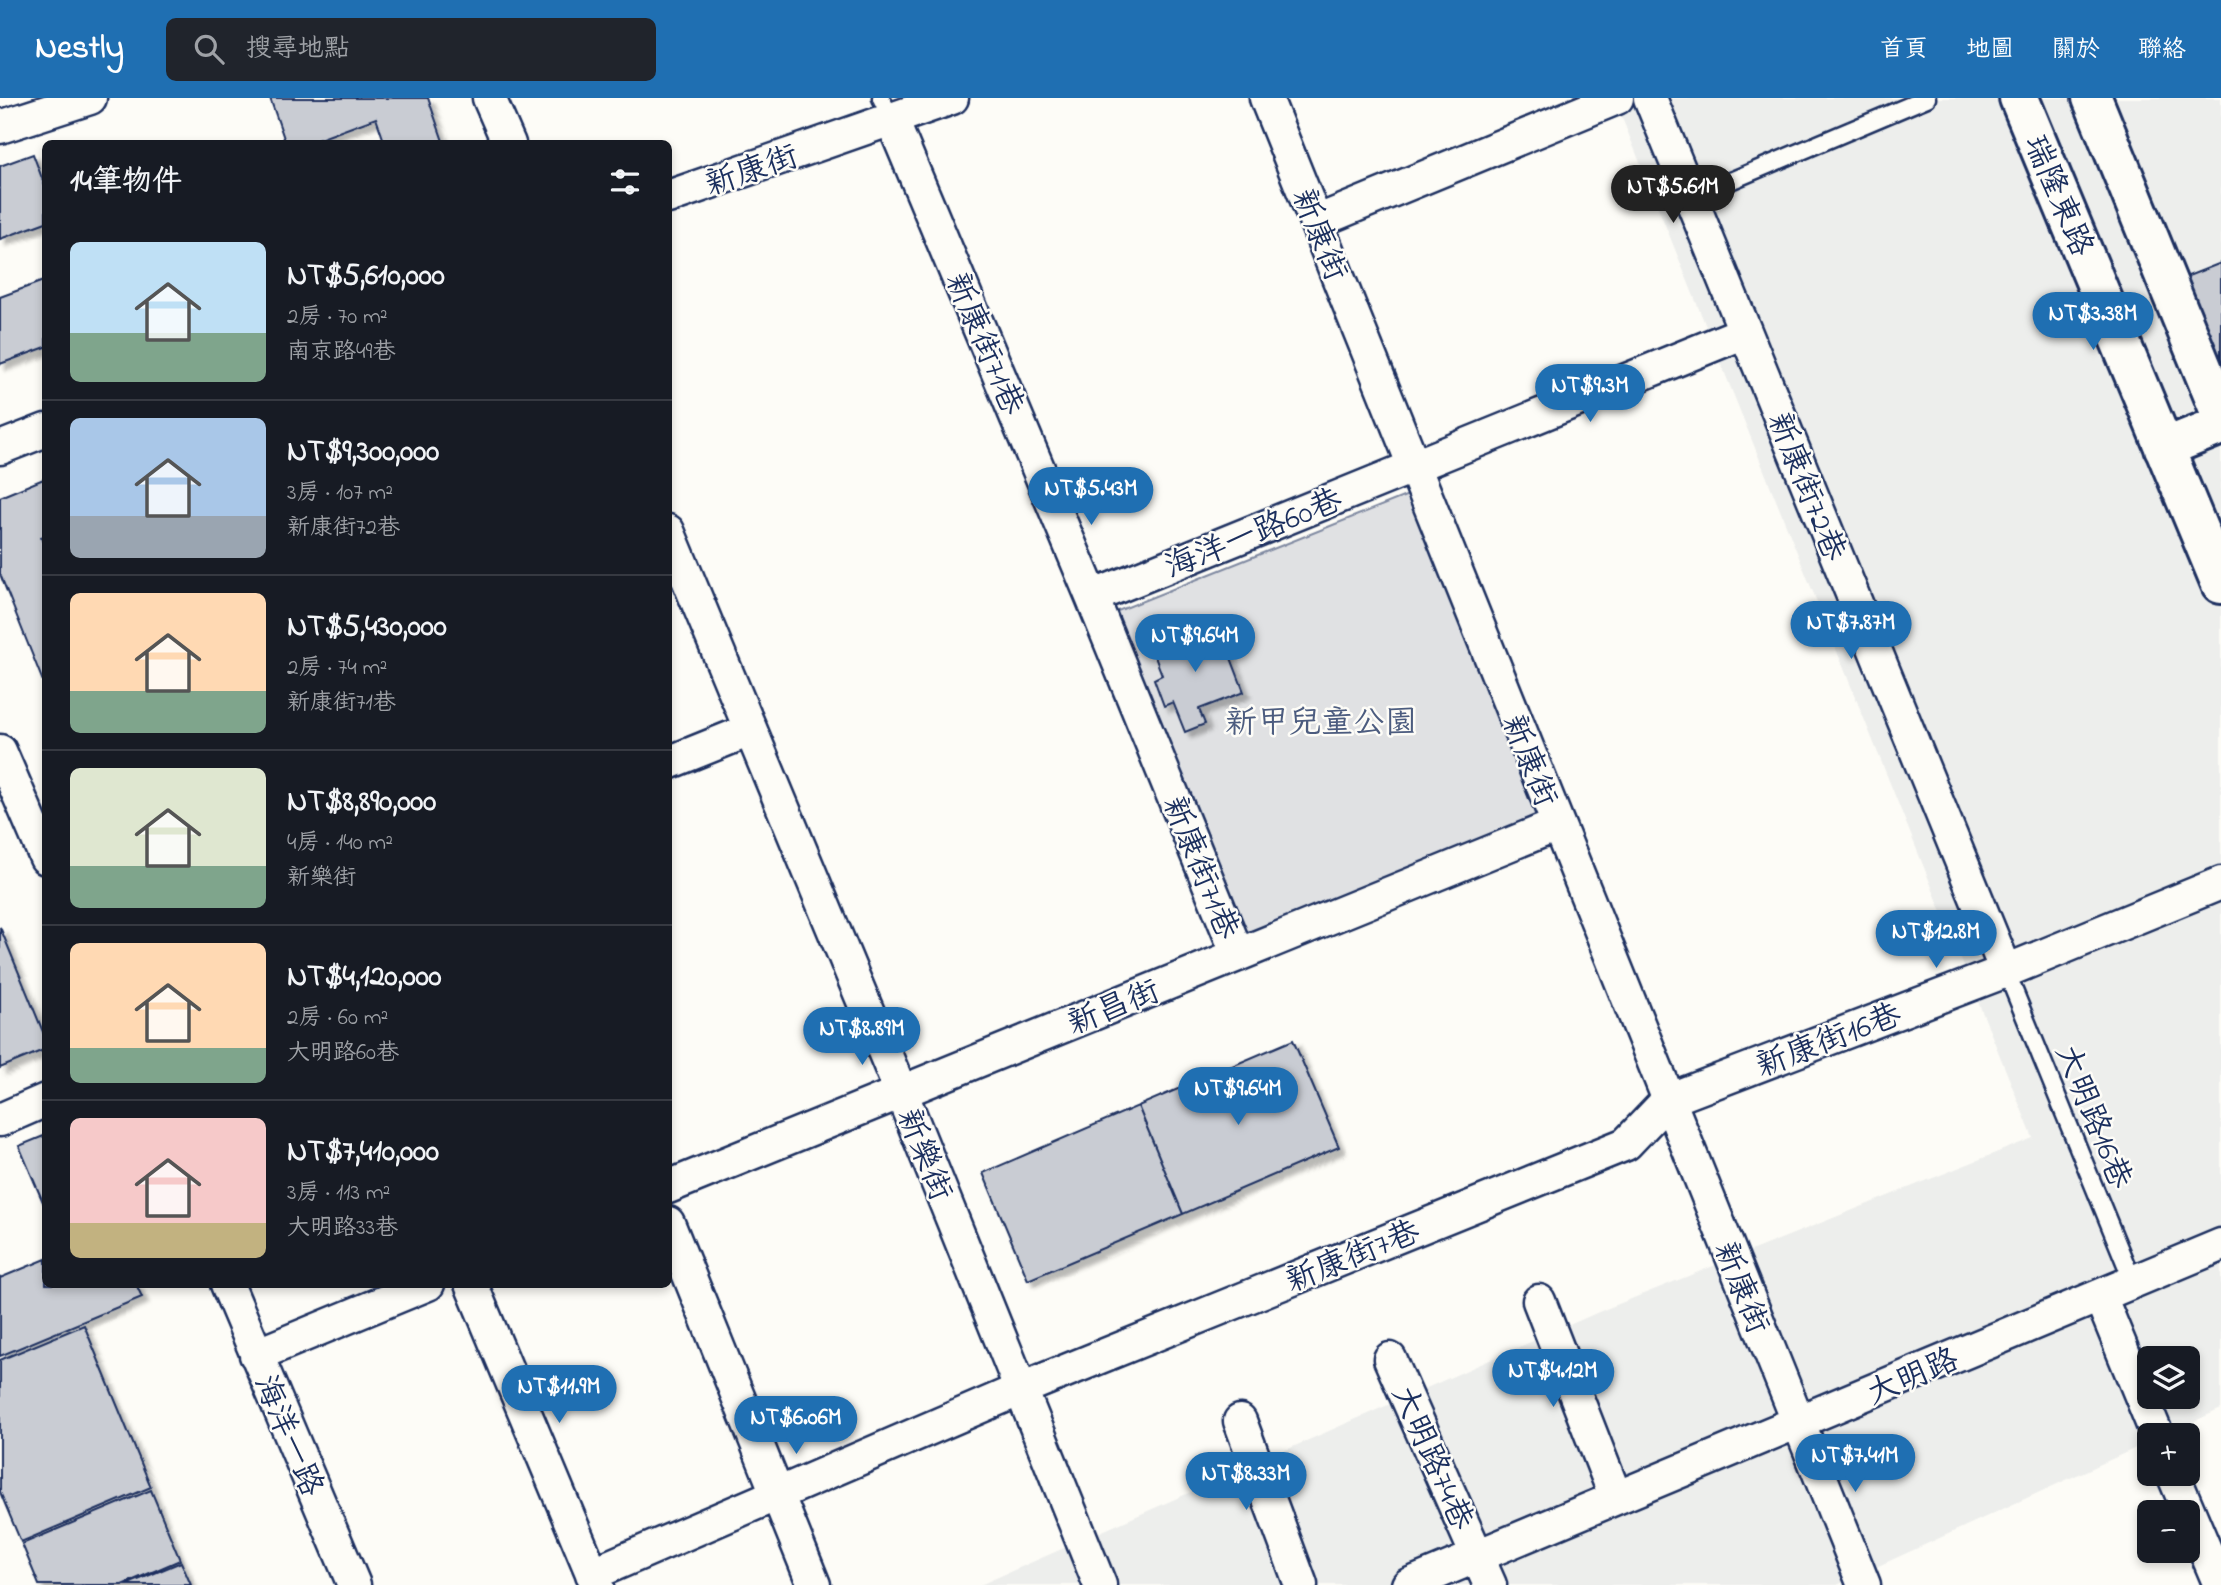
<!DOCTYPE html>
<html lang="zh-TW">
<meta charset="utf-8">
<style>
:root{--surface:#171b24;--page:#20242c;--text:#f1f3f6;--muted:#9ea1a6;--line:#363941;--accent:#1f6fb2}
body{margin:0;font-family:"Indie Flower","LXGW WenKai TC",sans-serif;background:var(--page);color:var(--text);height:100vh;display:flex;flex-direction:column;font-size:26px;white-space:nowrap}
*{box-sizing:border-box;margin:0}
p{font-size:23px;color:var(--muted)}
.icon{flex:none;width:38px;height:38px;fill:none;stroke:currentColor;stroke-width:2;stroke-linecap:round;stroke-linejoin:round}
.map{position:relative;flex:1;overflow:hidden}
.side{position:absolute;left:42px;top:42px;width:630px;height:1148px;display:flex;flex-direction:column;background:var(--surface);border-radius:10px;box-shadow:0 4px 10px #0003}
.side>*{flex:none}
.controls{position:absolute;left:2137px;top:1248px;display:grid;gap:14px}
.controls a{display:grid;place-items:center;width:63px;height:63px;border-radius:10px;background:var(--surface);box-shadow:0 4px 10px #0003;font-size:35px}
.price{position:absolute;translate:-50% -60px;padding:0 16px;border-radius:24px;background:var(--accent);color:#fff;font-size:23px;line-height:46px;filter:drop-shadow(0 2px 4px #0008)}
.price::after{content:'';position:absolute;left:50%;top:42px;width:21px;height:16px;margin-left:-10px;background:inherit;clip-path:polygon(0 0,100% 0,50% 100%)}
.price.on{background:#222;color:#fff}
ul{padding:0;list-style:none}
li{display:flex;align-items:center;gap:21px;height:175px;padding:0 28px}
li+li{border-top:2px solid var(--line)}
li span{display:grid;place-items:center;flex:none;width:196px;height:140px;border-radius:10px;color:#555}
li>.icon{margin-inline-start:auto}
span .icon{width:84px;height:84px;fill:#fffc;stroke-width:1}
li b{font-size:30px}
h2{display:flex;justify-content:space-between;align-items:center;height:84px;padding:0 28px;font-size:30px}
header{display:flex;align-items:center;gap:42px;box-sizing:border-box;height:98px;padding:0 35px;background:var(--accent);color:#fff}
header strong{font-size:33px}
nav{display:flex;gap:38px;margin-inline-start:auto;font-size:24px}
.search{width:490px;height:63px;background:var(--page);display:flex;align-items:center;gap:18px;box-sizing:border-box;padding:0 24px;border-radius:10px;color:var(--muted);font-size:26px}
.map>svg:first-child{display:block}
.built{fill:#edeeec;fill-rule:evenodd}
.green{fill:#e0e1e3;stroke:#7e88a0;stroke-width:2}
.building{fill:#c9ccd3;stroke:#1b2f5e;stroke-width:2;filter:url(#shadow)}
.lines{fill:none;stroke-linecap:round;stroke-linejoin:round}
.lane-casing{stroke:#1b2f5e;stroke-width:21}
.street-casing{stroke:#1b2f5e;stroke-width:37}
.secondary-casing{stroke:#1b2f5e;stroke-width:44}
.lane{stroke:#fdfcf7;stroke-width:16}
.street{stroke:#fdfcf7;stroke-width:32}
.secondary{stroke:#fdfcf7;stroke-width:38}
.labels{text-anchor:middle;stroke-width:5;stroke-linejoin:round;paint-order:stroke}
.street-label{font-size:32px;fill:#1b2f5e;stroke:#fdfcf7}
.park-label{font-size:32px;fill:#4c5c7f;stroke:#fdfcf7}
</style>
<header>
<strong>Nestly</strong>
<div class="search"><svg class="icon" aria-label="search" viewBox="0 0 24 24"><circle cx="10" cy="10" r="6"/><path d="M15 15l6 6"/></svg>搜尋地點</div>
<nav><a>首頁</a><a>地圖</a><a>關於</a><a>聯絡</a></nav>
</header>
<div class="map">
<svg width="2221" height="1487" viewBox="0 0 2221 1487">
<defs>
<filter id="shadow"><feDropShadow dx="6" dy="6" stdDeviation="2" flood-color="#0004"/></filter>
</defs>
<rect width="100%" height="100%" fill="#fdfcf7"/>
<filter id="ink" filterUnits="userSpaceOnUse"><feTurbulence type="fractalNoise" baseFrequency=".0143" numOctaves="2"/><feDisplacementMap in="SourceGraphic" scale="14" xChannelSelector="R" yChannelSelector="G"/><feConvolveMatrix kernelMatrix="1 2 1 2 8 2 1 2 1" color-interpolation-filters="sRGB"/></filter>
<g filter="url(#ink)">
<path class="built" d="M1614,0H2221V1311L1837,1487H980L1601,1213L2033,1040ZM2149,1260H2188V1298H2149Z"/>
<path class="green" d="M1408,397L1546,718L1232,848L1095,522Z"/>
<path class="building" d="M270,0H428L444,46H385L376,20L306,46H286Z
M33,56L46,91V124L0,141V68Z
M2221,165V272L2183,180Z
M46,182V249L0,266V199Z
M46,380V437L41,439L46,452V591L0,476V399Z
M1218,526L1244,594L1199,611L1205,626L1185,634L1173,604L1164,608L1154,581L1162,577L1149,543L1166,536L1170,545Z
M0,829L46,941V951L0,970Z
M1293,942L1339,1049L1183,1116L1138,1008Z
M1138,1008L1183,1116L1028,1182L983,1075Z
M46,1037V1111L19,1048Z
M46,1161V1186H136L142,1199L0,1258V1180Z
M84,1227L151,1389L21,1444L0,1394V1262Z
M151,1392L180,1462L122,1487H39L22,1446Z
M181,1464L191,1487H126Z"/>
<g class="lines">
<defs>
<path id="lane" d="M881,0L892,22
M1690,100L1927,0
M2006,873L2133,1184"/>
<path id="street" d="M489,0L509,46
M1266,0L1864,1487
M1650,0L2006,873
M892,22L1092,499L1238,857
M0,29L90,0
M668,99L952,0
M1316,124L1617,0
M0,350L46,332
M668,433L901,994L1100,1487
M1092,499L1745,234
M0,653L46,760
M668,665L750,632
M0,1022L46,1002
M668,1089L1557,727
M668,1125L814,1487
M227,1186L354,1487
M471,1186L597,1487
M2100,1198L2157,1337
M1539,1203L1616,1400
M256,1257L428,1186
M1390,1261L1490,1487
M1240,1323L1301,1487
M2173,1376L2220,1487
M592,1476L1021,1291L1626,1046L1668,1002L2006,873L2221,785
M1408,1487L2221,1147"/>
<path id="secondary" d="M2019,0L2221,486
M2092,0L2221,316
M2164,350L2221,327"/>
</defs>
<use href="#lane" class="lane-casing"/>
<use href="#street" class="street-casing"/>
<use href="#secondary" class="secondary-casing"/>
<use href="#lane" class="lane"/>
<use href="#street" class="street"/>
<use href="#secondary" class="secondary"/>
</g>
</g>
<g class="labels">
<g class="street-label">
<text transform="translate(751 71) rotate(-19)" y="11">新康街</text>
<text transform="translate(2060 97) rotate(67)" y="11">瑞隆東路</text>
<text transform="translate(1321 136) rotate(68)" y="11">新康街</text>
<text transform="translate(986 245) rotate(67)" y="11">新康街71巷</text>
<text transform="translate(1808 388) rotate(68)" y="11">新康街72巷</text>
<text transform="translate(1253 434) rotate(-22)" y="11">海洋一路60巷</text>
<text transform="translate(1531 662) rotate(68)" y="11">新康街</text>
<text transform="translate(1202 769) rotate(68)" y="11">新康街71巷</text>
<text transform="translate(1113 908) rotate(-22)" y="11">新昌街</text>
<text transform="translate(1828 941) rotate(-21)" y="11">新康街16巷</text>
<text transform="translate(2095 1018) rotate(68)" y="11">大明路16巷</text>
<text transform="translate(926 1056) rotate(68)" y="11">新樂街</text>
<text transform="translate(1352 1157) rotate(-22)" y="11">新康街7巷</text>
<text transform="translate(1743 1189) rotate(68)" y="11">新康街</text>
<text transform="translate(1912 1277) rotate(-23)" y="11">大明路</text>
<text transform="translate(290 1337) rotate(67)" y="11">海洋一路</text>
<text transform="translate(1434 1359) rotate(66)" y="11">大明路74巷</text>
</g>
<g class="park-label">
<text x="1321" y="634">新甲兒童公園</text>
</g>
</g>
</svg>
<div class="controls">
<a><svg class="icon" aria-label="layers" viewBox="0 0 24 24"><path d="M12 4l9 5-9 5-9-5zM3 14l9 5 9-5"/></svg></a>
<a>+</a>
<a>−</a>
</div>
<b class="price on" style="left:1673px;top:127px">NT$5.61M</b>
<b class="price" style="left:2093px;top:254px">NT$3.38M</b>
<b class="price" style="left:1590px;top:326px">NT$9.3M</b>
<b class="price" style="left:1091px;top:429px">NT$5.43M</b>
<b class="price" style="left:1851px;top:563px">NT$7.87M</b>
<b class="price" style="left:1195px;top:576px">NT$9.64M</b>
<b class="price" style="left:1936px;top:872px">NT$12.8M</b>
<b class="price" style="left:862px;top:969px">NT$8.89M</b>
<b class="price" style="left:1238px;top:1029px">NT$9.64M</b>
<b class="price" style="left:1553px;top:1311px">NT$4.12M</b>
<b class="price" style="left:559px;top:1327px">NT$11.9M</b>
<b class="price" style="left:796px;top:1358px">NT$6.06M</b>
<b class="price" style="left:1855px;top:1396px">NT$7.41M</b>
<b class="price" style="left:1246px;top:1414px">NT$8.33M</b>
<section class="side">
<h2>14筆物件<svg class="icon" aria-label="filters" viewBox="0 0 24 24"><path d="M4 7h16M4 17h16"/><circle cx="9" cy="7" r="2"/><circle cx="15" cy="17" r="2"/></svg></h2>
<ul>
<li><span style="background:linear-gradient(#bfe0f5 65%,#7fa58c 0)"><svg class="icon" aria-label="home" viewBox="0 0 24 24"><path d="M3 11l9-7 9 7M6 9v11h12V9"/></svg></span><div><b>NT$5,610,000</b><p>2房 · 70 m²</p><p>南京路49巷</p></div></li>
<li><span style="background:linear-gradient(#a9c7e8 70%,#9aa5b1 0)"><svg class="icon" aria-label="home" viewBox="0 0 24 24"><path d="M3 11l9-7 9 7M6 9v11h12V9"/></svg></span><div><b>NT$9,300,000</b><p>3房 · 107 m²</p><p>新康街72巷</p></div></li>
<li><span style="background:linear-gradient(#ffd9b3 70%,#7fa58c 0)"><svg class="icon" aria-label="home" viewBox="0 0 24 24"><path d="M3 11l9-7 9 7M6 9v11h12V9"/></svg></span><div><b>NT$5,430,000</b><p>2房 · 74 m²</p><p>新康街71巷</p></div></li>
<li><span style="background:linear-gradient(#dfe7d0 70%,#7fa58c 0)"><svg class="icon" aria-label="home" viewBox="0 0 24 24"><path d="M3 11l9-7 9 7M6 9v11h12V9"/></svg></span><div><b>NT$8,890,000</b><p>4房 · 140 m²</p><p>新樂街</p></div></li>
<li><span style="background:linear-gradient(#ffd9b3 75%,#7fa58c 0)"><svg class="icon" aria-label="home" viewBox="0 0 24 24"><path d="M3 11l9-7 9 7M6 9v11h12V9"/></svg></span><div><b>NT$4,120,000</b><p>2房 · 60 m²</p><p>大明路60巷</p></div></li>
<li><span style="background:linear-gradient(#f6c9c9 75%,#c2b280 0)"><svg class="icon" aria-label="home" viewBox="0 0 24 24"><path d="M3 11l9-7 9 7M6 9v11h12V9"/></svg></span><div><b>NT$7,410,000</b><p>3房 · 113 m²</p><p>大明路33巷</p></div></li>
</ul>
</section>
</div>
